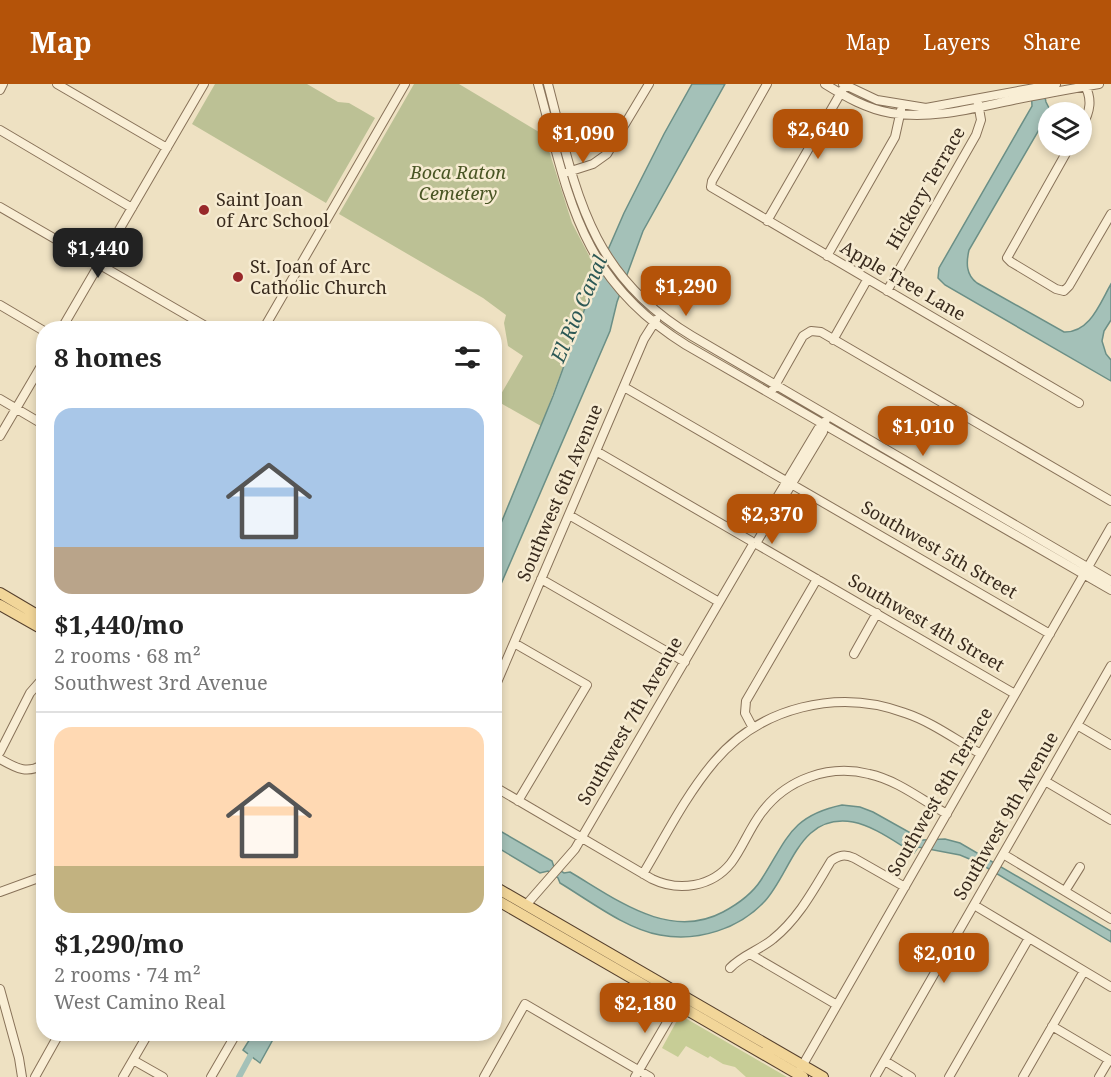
<!DOCTYPE html>
<meta charset="utf-8">
<style>
:root{--surface:#fff;--page:#f6f6f6;--text:#222;--muted:#767676;--line:#e0e0e0;--accent:#b45309}
body{margin:0;font-family:"Noto Serif",serif;background:var(--page);color:var(--text);height:100vh;display:flex;flex-direction:column;font-size:22px;white-space:nowrap}
*{box-sizing:border-box;margin:0}
p{font-size:20px;color:var(--muted)}
.icon{flex:none;width:33px;height:33px;fill:none;stroke:currentColor;stroke-width:2;stroke-linecap:round;stroke-linejoin:round}
.map{position:relative;flex:1;overflow:hidden}
.drawer{position:absolute;left:36px;top:237px;width:466px;height:720px;display:flex;flex-direction:column;background:var(--surface);border-radius:24px;box-shadow:0 3px 9px #0003}
.drawer>*{flex:none}
.controls{position:absolute;left:1038px;top:18px;display:grid;gap:12px}
.controls a{display:grid;place-items:center;width:54px;height:54px;border-radius:50%;background:var(--surface);box-shadow:0 3px 9px #0003;font-size:30px}
.price{position:absolute;translate:-50% -51px;padding:0 14px;border-radius:12px;background:var(--accent);color:#fff;font-size:20px;line-height:39px;filter:drop-shadow(0 2px 3px #0008)}
.price::after{content:'';position:absolute;left:50%;top:36px;width:18px;height:14px;margin-left:-9px;background:inherit;clip-path:polygon(0 0,100% 0,50% 100%)}
.price.active{background:#222;color:#fff}
ul{padding:0;list-style:none}
li{display:grid;align-content:center;gap:12px;height:318px;padding:0 18px}
li+li{border-top:2px solid var(--line)}
li span{display:grid;place-items:center;height:186px;border-radius:18px;color:#555}
li>.icon{margin-inline-start:auto}
span .icon{width:108px;height:108px;fill:#fffc;stroke-width:1}
li b{font-size:26px}
h2{display:flex;justify-content:space-between;align-items:center;height:72px;padding:0 18px;font-size:26px}
header{display:flex;align-items:center;gap:36px;box-sizing:border-box;height:84px;padding:0 30px;background:var(--accent);color:#fff}
header strong{font-size:28px}
nav{display:flex;gap:33px;margin-inline-start:auto;font-size:21px}
.map>svg:first-child{display:block}
.green{fill:#c7cd96}
.cemetery{fill:#bcc195}
.water{fill:#a4c1b8;stroke:#6b8f86;stroke-width:1.5}
.lines{fill:none;stroke-linecap:round;stroke-linejoin:round}
.canal{stroke:#a4c1b8;stroke-width:6}
.minor-casing{stroke:#887259;stroke-width:10}
.major-casing{stroke:#56402d;stroke-width:12}
.minor{stroke:#f9eed5;stroke-width:8}
.major{stroke:#f2d699;stroke-width:10}
.poi-dot{fill:#98282a;stroke:#f6ebd1;stroke-width:2}
.labels{text-anchor:middle;stroke-width:5;stroke-linejoin:round;paint-order:stroke}
.park-label{font-size:18px;font-style:italic;fill:#495524;stroke:#f6ebd1}
.street-label{font-size:18px;fill:#382a1d;stroke:#f6ebd1}
.poi-label{font-size:18px;fill:#382a1d;stroke:#f6ebd1;text-anchor:start}
.water-label{font-size:20px;font-style:italic;fill:#2c5855;stroke:#f6ebd1}
</style>
<header>
<strong>Map</strong>
<nav><a>Map</a><a>Layers</a><a>Share</a></nav>
</header>
<div class="map">
<svg width="1111" height="993" viewBox="0 0 1111 993">
<rect width="100%" height="100%" fill="#eee1c2"/>
<path class="green" d="M680,931L787,993H746L735,983L723,980L710,972L708,974L686,962L678,973L662,964Z"/>
<path class="cemetery" d="M215,0H307L338,18L349,19L375,34L326,119L192,40Z
M414,0H459L544,51L572,139L595,183L597,191L541,342L497,317L523,272L508,262L504,239L506,231L483,214L339,130Z"/>
<path class="water" d="M692,0H725L643,147L617,218L610,247L495,514V454L553,312L597,191L624,129L664,50Z
M1031,0H1042L1046,18L1049,24L1047,32L969,166C966,179 966,191 977,199L1064,248C1090,249 1100,219 1111,200V236L1104,247L1102,257L1106,270L1111,276V297L945,201L938,194L939,184L1032,22Z
M842,721L860,723L873,728L923,756L945,755L960,759L1111,847V858L979,779L960,771L918,763L914,769C895,758 874,742 853,738C799,729 792,787 765,817C739,845 698,858 660,851C626,845 590,817 560,799L558,794L548,787L540,789L495,762V744L552,777L554,783L564,789L570,788C616,815 669,857 723,828C738,820 752,810 761,796C787,756 790,732 842,721Z
M253,950H276L260,979L243,966Z"/>
<g class="lines">
<path class="canal" d="M239,993L253,967"/>
<defs>
<path id="minor" d="M57,0L167,64
M538,0C569,112 578,194 686,261L1111,506
M548,0C576,107 588,190 692,252L1111,497
M767,0L712,97L711,103L1079,319
M825,0C846,13 867,25 891,29C932,36 974,24 1013,16C1042,10 1070,5 1099,0
M843,0L877,16L926,24L1056,0
M0,6L3,0
M1082,42C1090,28 1093,15 1084,0
M0,46L132,124
M1070,62L1007,174L1011,178L1056,205L1064,207L1069,202L1111,130
M568,88L593,80L607,70L649,0
M0,123L209,244
M767,137L843,5
M827,172L895,53L901,26
M887,207L976,51L981,36L978,19
M0,221L44,247
M62,244L204,0
M264,244L405,0
M833,256L867,196
M624,303L1050,550
M773,305L803,252L811,247L821,248L1111,417
M0,315L44,341
M0,352L44,277
M596,367L751,457
M569,431L719,518
M760,442L818,345L823,342
M758,456L823,348V342L826,336
M758,461L1015,610
M541,495L685,578
M514,559L587,601L518,717
M854,570L877,529
M495,603L644,255L656,236
M1077,641L1111,661
M753,644L745,629L746,617L817,495
M0,668L30,609L44,593
M0,675C16,684 27,691 44,680
M1045,697L1111,736
M495,703L652,795C679,808 712,803 731,779C743,763 750,743 762,728C787,695 829,680 869,690C897,696 922,716 947,730
M1003,770L1111,835
M643,790C665,753 686,711 714,678C760,623 838,604 905,629C932,638 956,656 981,670
M1065,807L1080,783
M0,808L44,792
M526,821L575,765L752,462
M974,821L1111,903
M750,870L837,921
M730,884C742,871 760,866 773,855C799,834 814,805 831,777C839,771 845,770 854,774L905,803
M0,905L19,974L22,993
M1052,942L1111,977
M133,976L163,993
M885,977L911,993
M801,984L1111,443
M35,993L59,950
M123,993L148,950
M211,993L236,950
M484,993L525,920L650,993
M635,993L680,916
M875,993L1111,582
M949,993L1029,854
M1023,993L1084,887
M1099,993L1109,976"/>
<path id="major" d="M0,509L44,535
M0,521L44,546
M495,803L823,993
M495,815L803,993"/>
</defs>
<use href="#minor" class="minor-casing"/>
<use href="#major" class="major-casing"/>
<use href="#minor" class="minor"/>
<use href="#major" class="major"/>
</g>
<g class="poi-dot">
<circle cx="204" cy="126" r="6"/>
<circle cx="238" cy="193" r="6"/>
</g>
<g class="labels">
<g class="park-label">
<text x="458" y="95">Boca Raton<tspan x="458" dy="21">Cemetery</tspan></text>
</g>
<g class="street-label">
<text transform="translate(926 104) rotate(-60)" y="6">Hickory Terrace</text>
<text transform="translate(903 197) rotate(30)" y="6">Apple Tree Lane</text>
<text transform="translate(560 409) rotate(-67)" y="6">Southwest 6th Avenue</text>
<text transform="translate(939 466) rotate(30)" y="6">Southwest 5th Street</text>
<text transform="translate(926 539) rotate(30)" y="6">Southwest 4th Street</text>
<text transform="translate(630 637) rotate(-60)" y="6">Southwest 7th Avenue</text>
<text transform="translate(940 708) rotate(-60)" y="6">Southwest 8th Terrace</text>
<text transform="translate(1006 732) rotate(-60)" y="6">Southwest 9th Avenue</text>
</g>
<g class="poi-label">
<text x="216" y="122">Saint Joan<tspan x="216" dy="21">of Arc School</tspan></text>
<text x="250" y="189">St. Joan of Arc<tspan x="250" dy="21">Catholic Church</tspan></text>
</g>
<g class="water-label">
<text transform="translate(579 225) rotate(-67)" y="7">El Rio Canal</text>
</g>
</g>
</svg>
<div class="controls">
<a><svg class="icon" aria-label="layers" viewBox="0 0 24 24"><path d="M12 4l9 5-9 5-9-5zM3 14l9 5 9-5"/></svg></a>
</div>
<b class="price" style="left:818px;top:76px">$2,640</b>
<b class="price" style="left:583px;top:80px">$1,090</b>
<b class="price active" style="left:98px;top:195px">$1,440</b>
<b class="price" style="left:686px;top:233px">$1,290</b>
<b class="price" style="left:923px;top:373px">$1,010</b>
<b class="price" style="left:772px;top:461px">$2,370</b>
<b class="price" style="left:944px;top:900px">$2,010</b>
<b class="price" style="left:645px;top:950px">$2,180</b>
<section class="drawer">
<h2>8 homes<svg class="icon" aria-label="filters" viewBox="0 0 24 24"><path d="M4 7h16M4 17h16"/><circle cx="9" cy="7" r="2"/><circle cx="15" cy="17" r="2"/></svg></h2>
<ul>
<li><span style="background:linear-gradient(#a9c7e8 75%,#b9a48a 0)"><svg class="icon" aria-label="home" viewBox="0 0 24 24"><path d="M3 11l9-7 9 7M6 9v11h12V9"/></svg></span><div><b>$1,440/mo</b><p>2 rooms · 68 m²</p><p>Southwest 3rd Avenue</p></div></li>
<li><span style="background:linear-gradient(#ffd9b3 75%,#c2b280 0)"><svg class="icon" aria-label="home" viewBox="0 0 24 24"><path d="M3 11l9-7 9 7M6 9v11h12V9"/></svg></span><div><b>$1,290/mo</b><p>2 rooms · 74 m²</p><p>West Camino Real</p></div></li>
</ul>
</section>
</div>
